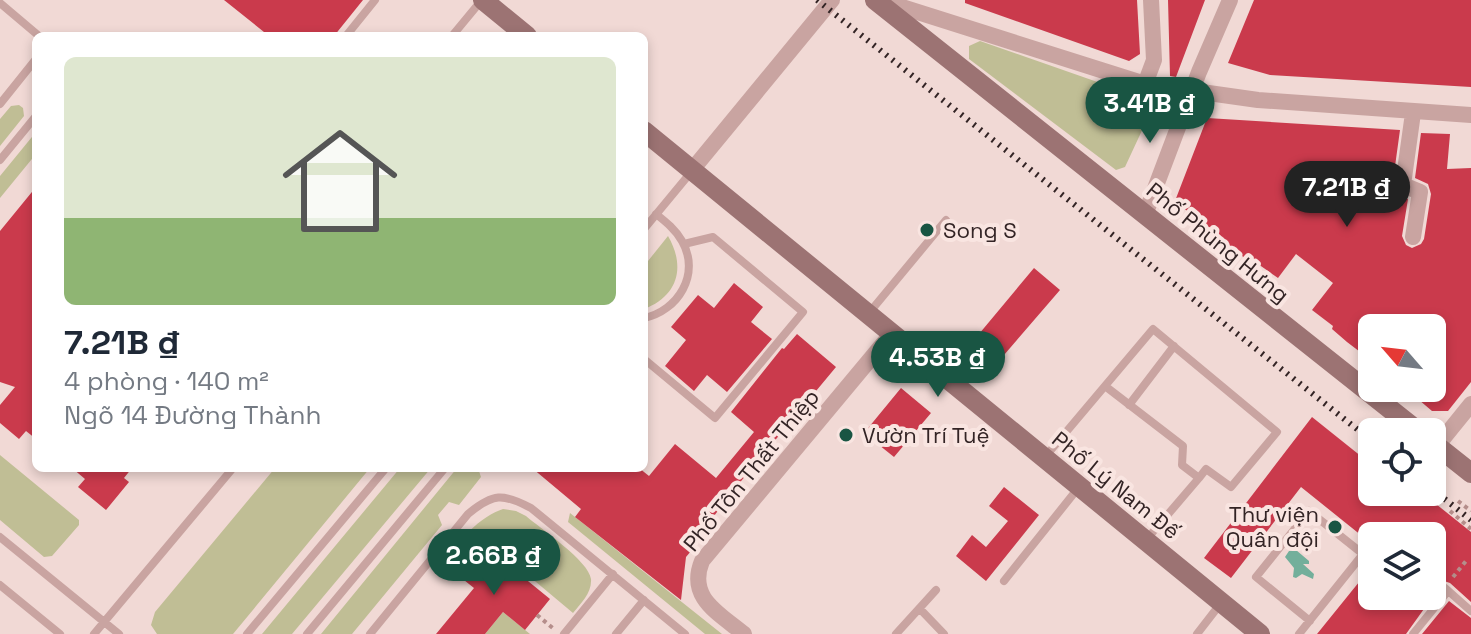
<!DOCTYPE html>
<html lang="vi">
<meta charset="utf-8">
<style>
:root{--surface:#fff;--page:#f2f2f3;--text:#1f2937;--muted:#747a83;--accent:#195543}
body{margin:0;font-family:"Space Grotesk",sans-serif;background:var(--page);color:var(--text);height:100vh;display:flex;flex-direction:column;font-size:30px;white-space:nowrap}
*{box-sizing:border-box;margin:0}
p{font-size:26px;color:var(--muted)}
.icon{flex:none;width:44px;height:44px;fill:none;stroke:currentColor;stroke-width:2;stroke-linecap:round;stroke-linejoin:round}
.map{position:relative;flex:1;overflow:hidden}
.details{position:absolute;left:32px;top:32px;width:616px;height:440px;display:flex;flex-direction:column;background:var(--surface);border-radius:12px;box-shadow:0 4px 12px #0003}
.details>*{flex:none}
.needle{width:52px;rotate:298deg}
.fabs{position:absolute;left:1358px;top:314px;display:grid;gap:16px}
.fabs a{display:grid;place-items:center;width:88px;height:88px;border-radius:12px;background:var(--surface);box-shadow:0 4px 12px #0003;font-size:40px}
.price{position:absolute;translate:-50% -68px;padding:0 18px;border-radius:28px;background:var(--accent);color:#fff;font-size:26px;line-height:52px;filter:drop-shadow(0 2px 4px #0008)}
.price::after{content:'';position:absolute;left:50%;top:48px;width:24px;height:18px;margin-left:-12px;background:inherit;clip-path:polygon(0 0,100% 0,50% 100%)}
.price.active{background:#222;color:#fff}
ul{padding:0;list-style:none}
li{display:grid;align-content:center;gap:16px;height:424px;padding:0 32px}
li span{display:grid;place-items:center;height:248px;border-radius:12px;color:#555}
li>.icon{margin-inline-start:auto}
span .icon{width:144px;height:144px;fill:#fffc;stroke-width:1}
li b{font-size:34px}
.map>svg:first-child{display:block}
.green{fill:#c0be95}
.water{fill:#73af9b}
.building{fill:#ca3a4c}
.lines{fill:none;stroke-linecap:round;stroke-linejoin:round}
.path{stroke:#b58e8b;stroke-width:4;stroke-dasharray:4 4;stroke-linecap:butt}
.lane{stroke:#c9a4a1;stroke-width:8}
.street{stroke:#c9a4a1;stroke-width:16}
.secondary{stroke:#9c7373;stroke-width:20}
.rail{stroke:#332425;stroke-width:6;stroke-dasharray:2 6;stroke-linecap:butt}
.poi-dot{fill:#195543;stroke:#f9e5e1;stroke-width:3}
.labels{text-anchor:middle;stroke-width:8;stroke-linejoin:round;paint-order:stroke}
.poi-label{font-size:22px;fill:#332425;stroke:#f9e5e1;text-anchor:start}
.street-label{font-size:22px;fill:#332425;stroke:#f9e5e1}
</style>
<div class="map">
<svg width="1471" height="634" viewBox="0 0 1471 634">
<rect width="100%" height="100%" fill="#f1d9d5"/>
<path class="green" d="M980,41L1146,99L1151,111L1125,167L1116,170L969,59V46Z
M19,105L23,108L24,116L0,146V119L11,106Z
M36,132V154L0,198V176Z
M668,236C686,267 678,296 644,309V266Z
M0,455L79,520V525L52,556L44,557L0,520Z
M275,468H370L233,634H157L151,625L155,612Z
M400,468H431L292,634H262Z
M457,468H478L481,477L459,505L449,502L438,515L442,525L352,634H321Z
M503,509L516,511L526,516C541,529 589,561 591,579C592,593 581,603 573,613L481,536L454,568L451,565C451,543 483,515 503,509Z
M570,513L722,634H705L568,522Z
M503,612L530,634H485Z"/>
<path class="water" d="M1296,550L1309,561V564H1303L1314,574L1313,579L1302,574L1296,578L1293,577L1294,568L1285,557L1289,551Z"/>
<path class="building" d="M224,0H363L334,36H269Z
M965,0H1137L1140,54L1129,61L965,3Z
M1168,0H1205L1176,77L1170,76Z
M1254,0H1471V87L1270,75L1228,63Z
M1207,118L1400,130L1392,188L1395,193L1408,199L1402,236L1406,245L1412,248L1421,244L1424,239L1431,194L1428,184L1415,178L1421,133L1450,134L1447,169L1471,168V382L1448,411H1432L1405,388H1432V328H1372V361L1347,342L1332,329L1333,326L1312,310L1333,283L1296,254L1278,278L1258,264L1256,266L1247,260L1175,201Z
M36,187V439L26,431L19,439L0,423V405L15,387L0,382V231Z
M1034,268L1060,290L1004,355L979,334Z
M734,283L763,307L751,322L772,339L727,392L707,375L694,391L665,366L686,340L671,327L698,295L714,308Z
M797,334L836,367L732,492L708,524L711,527L686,557L681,600L575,517L581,509L532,468H639L649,476L675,444L716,478L754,432L731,412L782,348L784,349Z
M901,388L931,413L894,457L864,433Z
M1312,417L1372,465V492H1421L1471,532V602L1450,583L1444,581L1406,634H1317L1372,566V596H1432V536H1362L1301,487L1231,578L1204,558Z
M72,468H132L124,478L129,482L106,510L78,487L85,479Z
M1004,487L1039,515L986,581L956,556L972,535L986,547L1008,521L989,506Z
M484,545L550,599L525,630L503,612L485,634H436L474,588L459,576Z
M1449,601L1471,618V634H1422Z"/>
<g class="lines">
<path class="path" d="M1458,501L1471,511
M1450,511L1471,529
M1453,577L1466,561
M537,615L554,629"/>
<path class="lane" d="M0,3L39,36
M346,36L375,0
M452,36L481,1
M0,104L36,59
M0,160L36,116
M644,229L692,171
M869,313L946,220
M644,318C678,311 701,274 682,241C676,230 666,222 656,214
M644,359L715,418L803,312L713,237L684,244
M1129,405L1174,346
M1045,457L1153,329L1277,432L1231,487L1206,469L1199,478L1182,465L1183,446L1105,386
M0,537L119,634
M1146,540L1199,478
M1004,581L1079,487
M0,585L60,634
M1445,588L1471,611
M920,609L944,634
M94,634L233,468
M247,634L386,468
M307,634L445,468
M370,634L468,514C493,493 503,493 531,508L685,634
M564,634L613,574
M616,634L644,600
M896,634L936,590
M1197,634L1221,603
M1299,634L1363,554L1309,511L1256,577L1310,621
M1413,634L1448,591"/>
<path class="street" d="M880,0L1145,84L1258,100L1471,115
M1145,84L1154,60L1151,0
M692,170L832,0
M1145,215L1199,72L1230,0
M1413,237L1420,192L1403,185L1413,113
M1437,446L1471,404
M744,634C719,613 687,598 702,561L892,333"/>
<path class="secondary" d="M483,0L527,36
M875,0L1419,432
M644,131L1260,634
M1432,442L1471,473"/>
<path class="rail" d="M817,0L1372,441
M1432,489L1471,520"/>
</g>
<g class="poi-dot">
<circle cx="927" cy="230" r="8"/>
<circle cx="846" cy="435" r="8"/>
<circle cx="1335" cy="527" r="8"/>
</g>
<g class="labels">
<g class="poi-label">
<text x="943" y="238">Song S</text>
<text x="862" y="443">Vườn Trí Tuệ</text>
<text x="1319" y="522" text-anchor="end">Thư viện<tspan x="1319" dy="25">Quân đội</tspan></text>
</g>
<g class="street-label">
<text transform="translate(1218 242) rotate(39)" y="8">Phố Phùng Hưng</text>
<text transform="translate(751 470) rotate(-51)" y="8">Phố Tôn Thất Thiệp</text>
<text transform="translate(1116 485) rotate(39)" y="8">Phố Lý Nam Đế</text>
</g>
</g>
</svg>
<div class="fabs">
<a><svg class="needle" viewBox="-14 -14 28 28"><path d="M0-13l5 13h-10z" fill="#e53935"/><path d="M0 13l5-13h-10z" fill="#747a83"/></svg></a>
<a><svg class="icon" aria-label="locate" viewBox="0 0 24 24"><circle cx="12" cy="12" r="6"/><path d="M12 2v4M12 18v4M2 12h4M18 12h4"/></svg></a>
<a><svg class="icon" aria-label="layers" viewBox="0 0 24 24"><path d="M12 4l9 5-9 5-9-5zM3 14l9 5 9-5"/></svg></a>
</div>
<b class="price" style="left:1150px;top:145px">3.41B ₫</b>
<b class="price active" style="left:1347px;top:229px">7.21B ₫</b>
<b class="price" style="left:938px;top:399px">4.53B ₫</b>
<b class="price" style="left:494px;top:597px">2.66B ₫</b>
<section class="details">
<ul>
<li><span style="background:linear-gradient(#dfe7d0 65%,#8fb573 0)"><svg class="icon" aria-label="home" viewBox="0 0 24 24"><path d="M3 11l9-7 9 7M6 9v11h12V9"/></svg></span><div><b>7.21B ₫</b><p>4 phòng · 140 m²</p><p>Ngõ 14 Đường Thành</p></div></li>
</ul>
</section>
</div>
